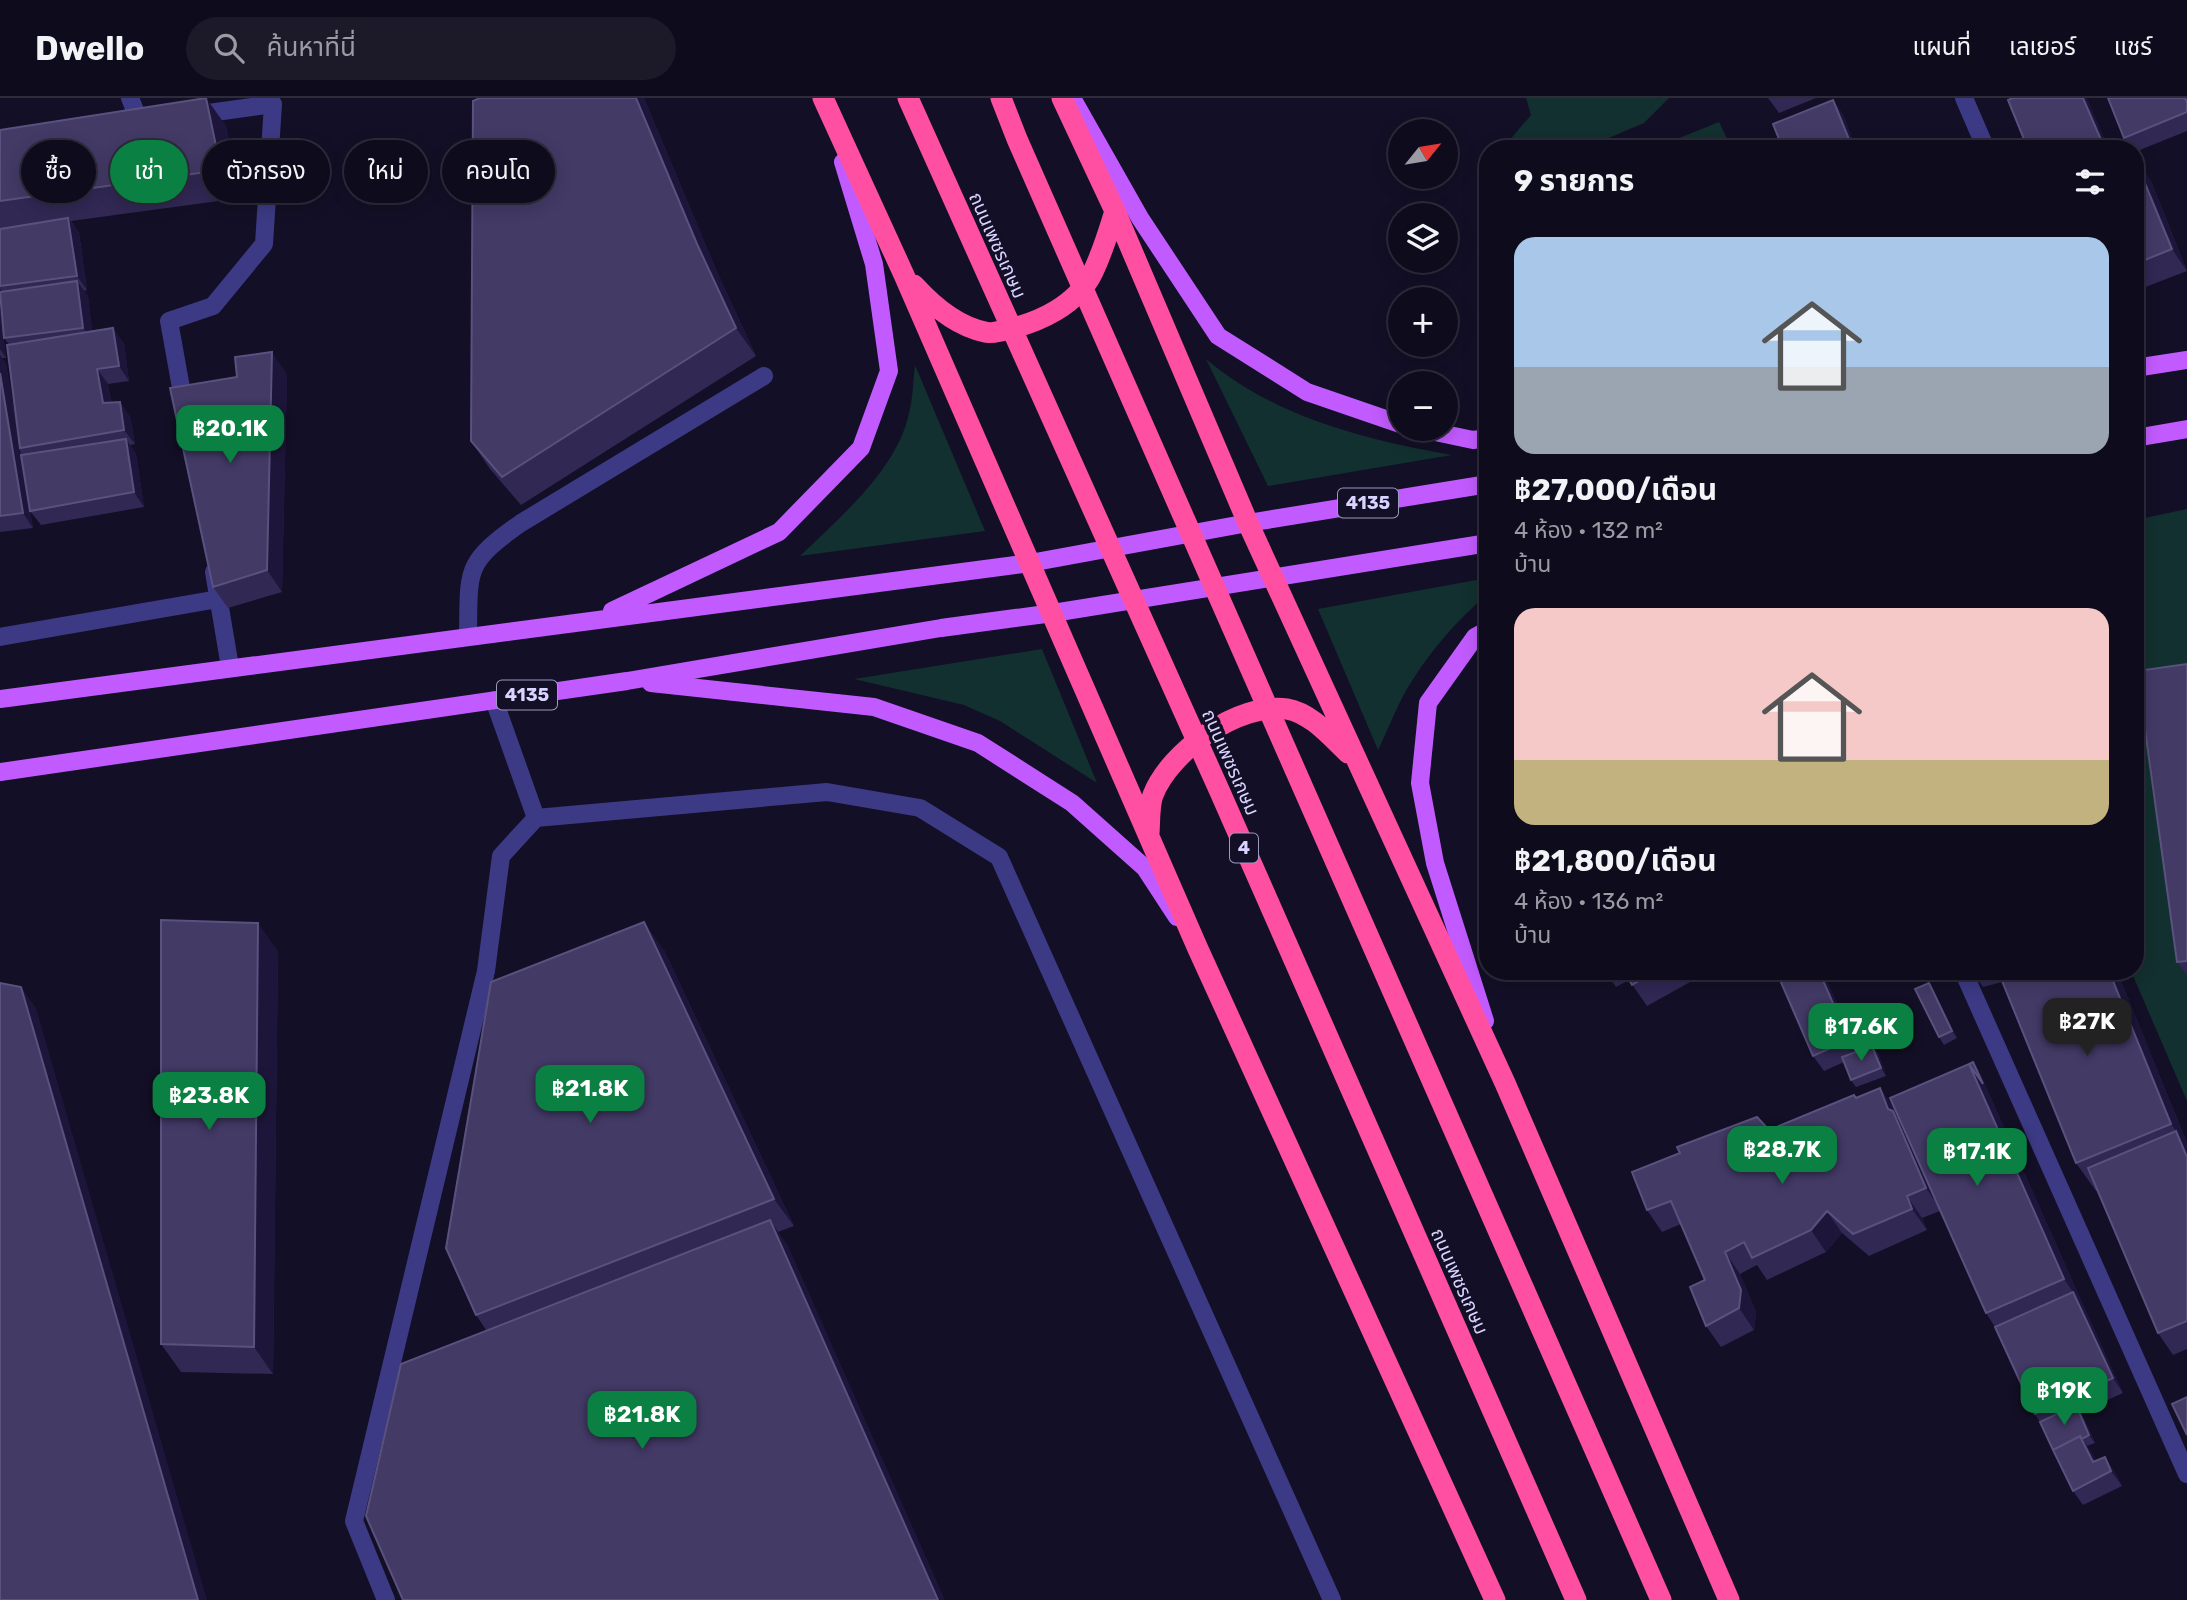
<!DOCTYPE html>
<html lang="th">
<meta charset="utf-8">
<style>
:root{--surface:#0e0b1c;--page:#1c1929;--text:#f1f3f6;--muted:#9b9ba3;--line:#2e2b3b;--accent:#0b8043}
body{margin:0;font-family:Rubik,"Noto Sans Thai",sans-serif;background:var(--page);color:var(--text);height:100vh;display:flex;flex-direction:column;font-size:26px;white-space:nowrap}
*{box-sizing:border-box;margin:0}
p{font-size:23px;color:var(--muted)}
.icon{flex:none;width:38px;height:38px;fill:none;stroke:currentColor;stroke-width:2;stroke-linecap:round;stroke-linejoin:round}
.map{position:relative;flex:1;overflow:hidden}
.side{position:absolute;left:1479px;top:42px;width:665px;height:840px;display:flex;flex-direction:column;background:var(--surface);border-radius:28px;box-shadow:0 4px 18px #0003,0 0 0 2px var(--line)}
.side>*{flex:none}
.hud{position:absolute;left:21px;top:42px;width:665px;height:63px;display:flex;gap:14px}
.needle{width:46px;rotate:60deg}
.controls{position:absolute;left:1388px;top:21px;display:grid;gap:14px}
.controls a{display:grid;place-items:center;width:70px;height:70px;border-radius:50%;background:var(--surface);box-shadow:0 4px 18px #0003,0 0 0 2px var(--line);font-size:35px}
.price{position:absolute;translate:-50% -60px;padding:0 16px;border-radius:14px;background:var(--accent);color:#fff;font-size:23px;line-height:46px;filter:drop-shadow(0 2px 4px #0008)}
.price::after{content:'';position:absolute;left:50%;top:42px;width:21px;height:16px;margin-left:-10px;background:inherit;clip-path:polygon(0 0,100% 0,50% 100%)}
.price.active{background:#222;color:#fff}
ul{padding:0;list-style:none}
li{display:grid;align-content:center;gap:14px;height:371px;padding:0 35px}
li span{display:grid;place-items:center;height:217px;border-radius:21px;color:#555}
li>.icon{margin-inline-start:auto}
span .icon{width:126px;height:126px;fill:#fffc;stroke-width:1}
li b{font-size:30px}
h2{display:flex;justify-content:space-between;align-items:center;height:84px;padding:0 35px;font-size:30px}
.tag{padding:0 24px;border-radius:32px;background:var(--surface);box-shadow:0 4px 18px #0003,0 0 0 2px var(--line);font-size:24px;line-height:63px}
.tag.active{background:var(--accent);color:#fff}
header{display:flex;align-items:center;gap:42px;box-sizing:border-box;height:98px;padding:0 35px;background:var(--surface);border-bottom:2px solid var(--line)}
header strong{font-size:33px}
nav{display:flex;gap:38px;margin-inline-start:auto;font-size:24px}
.search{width:490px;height:63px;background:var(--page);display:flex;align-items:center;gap:18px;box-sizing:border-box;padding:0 24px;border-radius:38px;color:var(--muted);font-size:26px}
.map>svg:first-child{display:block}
.green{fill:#12302f}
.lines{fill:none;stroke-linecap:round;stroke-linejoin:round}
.minor{stroke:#3d3a85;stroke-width:18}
.major{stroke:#c25bff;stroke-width:18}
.highway{stroke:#ff4fa3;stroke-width:21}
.highway-bridge{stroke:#ff4fa3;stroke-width:21}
.wall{fill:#312854}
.shaded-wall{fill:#1d163a}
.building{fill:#433a66;stroke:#5a527e;stroke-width:2}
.labels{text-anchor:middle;stroke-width:7;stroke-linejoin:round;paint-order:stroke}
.shield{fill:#130f26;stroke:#9e99be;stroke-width:2}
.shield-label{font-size:18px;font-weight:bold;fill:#d9d4ff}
.street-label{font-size:19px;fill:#d9d4ff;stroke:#130f26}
</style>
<header>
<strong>Dwello</strong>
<div class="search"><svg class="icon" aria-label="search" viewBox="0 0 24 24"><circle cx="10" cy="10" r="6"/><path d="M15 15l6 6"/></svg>ค้นหาที่นี่</div>
<nav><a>แผนที่</a><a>เลเยอร์</a><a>แชร์</a></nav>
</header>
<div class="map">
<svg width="2187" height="1502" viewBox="0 0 2187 1502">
<rect width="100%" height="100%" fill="#130f26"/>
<path class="green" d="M1526,0H1669L1644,25L1583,51H1502L1531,17Z
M1719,24L1732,51H1652Z
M1206,261C1274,319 1366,342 1452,357L1268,388Z
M915,267L985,433L800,458C840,419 897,372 909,315C913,300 913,283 915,267Z
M2187,411V1003L2131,873H2135V422Z
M1487,480V497C1458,521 1432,551 1412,583C1398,604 1389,630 1378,652L1318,511Z
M1042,551L1097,685L1000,623L964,607L854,581Z"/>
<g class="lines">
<path class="minor" d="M130,0L140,25
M1964,0L1986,51
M185,312L169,223L213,208L264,146L273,6L194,17
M214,474L230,569
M468,538C469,471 464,465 521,425L764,278
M0,539L218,501
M494,602L536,720
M1963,873L2187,1376
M386,1502L354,1423L486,873L501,758L536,720L827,694L920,710L999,759L1332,1502"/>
<path class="major" d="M1072,0L1140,120L1218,238L1307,294L1400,326
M2135,270L2187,262
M1421,331L1473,342L1488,340
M2135,340L2187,331
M612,513L779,434L861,350L889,273L874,166L843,64
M651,585L874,609L978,645L1072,705L1145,770L1177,819
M0,601L1030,465L1248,425L1488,386
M0,674L627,583L941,530L1053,515L1488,445
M1485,923L1435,765L1420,685L1428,605L1475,539L1488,532"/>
<path class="highway" d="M823,0L904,177L1198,851L1495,1502
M1062,0L1115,113L1248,425L1505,985L1729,1502
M914,187C933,208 956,228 985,234C991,236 999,233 1006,232C1040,224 1077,207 1093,174C1102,155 1109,133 1115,113
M1149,735C1150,723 1149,707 1153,697C1170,653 1239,604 1287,611C1311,615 1331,639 1348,655"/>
<path class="highway-bridge" d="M908,0L1220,694L1576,1502
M1001,0L1017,41L1661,1502"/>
</g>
<path class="wall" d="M206,0L226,28L241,100L71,123L79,135L87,192L84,193L88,198L92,234L124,245L129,283L108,286L111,304H120L130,319L135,346L130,347L136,356L144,409L41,427L30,413L33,430L0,434V211L6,260H2L6,266L20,348L9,247L4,240L2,194L0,191V32Z
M480,0H644L717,174L756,258L521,407L490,371L471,343Z
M1768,0H1816L1779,15Z
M2187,0V33L2135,54V51H2132L2124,40Z
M2135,61L2151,83L2187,173L2135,193Z
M287,276L282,494L228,510L213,489Z
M2187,566V877L2177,864Z
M664,852L794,1128L778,1134L789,1150L486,1232L476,1217Z
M278,853L273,1276L181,1274L161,1246Z
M1605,873H1710L1647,908L1629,882L1616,889Z
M1800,873H1821L1826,881L1858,953L1872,948L1878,955L1886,978L1856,989L1851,982L1844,964L1824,973L1813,958Z
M1972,873H2117L2187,1045V1251L2173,1257L2158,1235L2098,1093H2096L2076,1065L2002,884L1983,889Z
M1929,885L1934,893L1957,940L1944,947L1939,939Z
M1973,964L1978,971L2084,1209L2123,1295L2081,1314L2095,1345L2087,1348L2096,1363L2115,1374L2122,1388L2083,1407L2073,1393L2040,1324L2035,1316L1995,1229L1986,1215L1940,1113L1922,1120L1927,1132L1869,1158L1842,1135L1826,1154L1767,1182L1757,1167L1740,1176L1756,1214L1754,1232L1721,1249L1706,1228L1705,1182L1681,1126L1662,1134L1647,1112L1769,1032L1880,990L1895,1012Z"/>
<path class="shaded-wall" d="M206,0L226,28L241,100L221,72Z
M636,0H644L717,174L756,258L736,230L697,146Z
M2083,0H2087L2109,51H2105Z
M1833,2L1843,16L1857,51H1853Z
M2136,61L2151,83L2187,173L2172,151Z
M68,120L79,135L87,192L77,178Z
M77,183L88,198L94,245L83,230Z
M0,212L6,260L0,251Z
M113,230L124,245L129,283L119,268Z
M272,254L287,276L282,494L267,472Z
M0,257L6,266L33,430L23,415L0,275Z
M97,271L108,286L113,319L103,305Z
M120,304L130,319L135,346L124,332Z
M126,341L136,356L144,409L134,394Z
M644,824L664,852L794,1128L774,1101Z
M258,825L278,853L273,1276L254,1249Z
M1819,873H1821L1826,881L1860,956L1849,942Z
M2109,873H2117L2187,1045V1059L2176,1033L2171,1026Z
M1929,885L1934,893L1957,940L1952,933Z
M21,889L36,910L207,1502H198Z
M1872,948L1878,955L1886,978L1881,970Z
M1973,964L1978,971L2084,1209L2123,1295L2113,1280L2073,1194L2064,1181L1969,966Z
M1880,990L1895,1012L1941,1112L1926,1090L1888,1011Z
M1907,1098L1922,1120L1927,1132L1912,1111Z
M1827,1113L1842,1135L1826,1154L1811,1132Z
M770,1122L789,1150L945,1502H938Z
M1725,1154L1740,1176L1756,1214L1754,1232L1739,1210Z
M2076,1307L2081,1315L2095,1345L2089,1337Z
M2080,1338L2091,1353L2104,1379L2093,1364Z
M2105,1359L2115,1374L2122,1388L2111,1373Z"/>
<path class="building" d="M206,0L221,72L0,103V32Z
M480,0H636L697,146L736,230L502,379L471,343L473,3Z
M2013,0H2083L2105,51H2028L2008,2Z
M2108,0H2185L2187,4V14L2124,40Z
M1833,2L1853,51H1783L1773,26Z
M2135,61L2172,151L2135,166Z
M68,120L77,178L0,188V131Z
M77,183L83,230L4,240L0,194Z
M113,230L119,268L97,271L103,305L120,304L124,332L20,350L7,247Z
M272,254L267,472L213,489L170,290L237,279L235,259Z
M0,275L23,415L0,418Z
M126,341L134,394L30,413L21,357Z
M2187,566V863L2177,864L2137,573Z
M1488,594V613L1482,597Z
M161,822L258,825L254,1249L161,1246Z
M644,824L774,1101L476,1217L446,1150L491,884Z
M1624,873H1656L1632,887Z
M1800,873H1819L1849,942L1813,958L1780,882Z
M1998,873H2109L2171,1026L2076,1065Z
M0,885L21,889L198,1502H0Z
M1929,885L1952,933L1939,939L1915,891Z
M1872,948L1881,970L1851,982L1842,959Z
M1973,964L1983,986L1969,966Z
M1969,966L2064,1181L1986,1215L1890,1000Z
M1880,990L1888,1011L1893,1013L1926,1090L1907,1098L1912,1111L1853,1136L1827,1113L1811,1132L1752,1160L1744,1144L1725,1154L1741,1192L1739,1210L1706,1228L1690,1189L1705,1182L1671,1103L1647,1112L1632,1074L1680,1055L1677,1049L1757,1019L1769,1032L1854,997L1856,1000Z
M2176,1033L2187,1059V1223L2158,1235L2088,1070Z
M770,1122L938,1502H403L366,1418L401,1266Z
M2073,1194L2113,1280L2035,1316L1995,1229Z
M2187,1299V1337L2172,1306Z
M2076,1307L2089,1337L2082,1341L2080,1338L2053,1352L2040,1324Z
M2080,1338L2093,1364L2105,1359L2111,1373L2073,1393L2053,1352Z"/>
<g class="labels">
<g class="shield">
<rect x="1338" y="390.5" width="60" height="29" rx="5"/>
<rect x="497" y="582.5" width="60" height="29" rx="5"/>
<rect x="1230" y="735.5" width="28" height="29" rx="5"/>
</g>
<g class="shield-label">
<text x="1368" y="411">4135</text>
<text x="527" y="603">4135</text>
<text x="1244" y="756">4</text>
</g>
<g class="street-label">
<text transform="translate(998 147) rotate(66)" y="7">ถนนเพชรเกษม</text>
<text transform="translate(1231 664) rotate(66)" y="7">ถนนเพชรเกษม</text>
<text transform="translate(1460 1183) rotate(66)" y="7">ถนนเพชรเกษม</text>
</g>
</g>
</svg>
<div class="controls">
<a><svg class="needle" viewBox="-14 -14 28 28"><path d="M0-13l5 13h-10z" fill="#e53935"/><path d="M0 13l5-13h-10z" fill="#9b9ba3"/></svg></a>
<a><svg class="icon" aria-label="layers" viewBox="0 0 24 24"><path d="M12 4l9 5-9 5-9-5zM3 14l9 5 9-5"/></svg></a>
<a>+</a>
<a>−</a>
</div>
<b class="price" style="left:230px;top:367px">฿20.1K</b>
<b class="price active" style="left:2087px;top:960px">฿27K</b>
<b class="price" style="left:1861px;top:965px">฿17.6K</b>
<b class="price" style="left:590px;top:1027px">฿21.8K</b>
<b class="price" style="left:209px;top:1034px">฿23.8K</b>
<b class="price" style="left:1782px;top:1088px">฿28.7K</b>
<b class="price" style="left:1977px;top:1090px">฿17.1K</b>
<b class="price" style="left:2064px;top:1329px">฿19K</b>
<b class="price" style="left:642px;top:1353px">฿21.8K</b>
<div class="hud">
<a class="tag">ซื้อ</a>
<a class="tag active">เช่า</a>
<a class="tag">ตัวกรอง</a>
<a class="tag">ใหม่</a>
<a class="tag">คอนโด</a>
</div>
<section class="side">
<h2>9 รายการ<svg class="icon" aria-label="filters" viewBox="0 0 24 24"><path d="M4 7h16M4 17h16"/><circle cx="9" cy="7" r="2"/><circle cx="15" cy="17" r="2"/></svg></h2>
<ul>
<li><span style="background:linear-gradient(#a9c7e8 60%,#9aa5b1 0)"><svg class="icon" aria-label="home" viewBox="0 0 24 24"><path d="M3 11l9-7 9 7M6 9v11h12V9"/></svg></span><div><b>฿27,000/เดือน</b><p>4 ห้อง · 132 m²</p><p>บ้าน</p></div></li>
<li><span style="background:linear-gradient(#f6c9c9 70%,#c2b280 0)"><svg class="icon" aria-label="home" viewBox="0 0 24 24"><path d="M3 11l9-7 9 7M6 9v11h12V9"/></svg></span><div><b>฿21,800/เดือน</b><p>4 ห้อง · 136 m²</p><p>บ้าน</p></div></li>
</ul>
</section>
</div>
